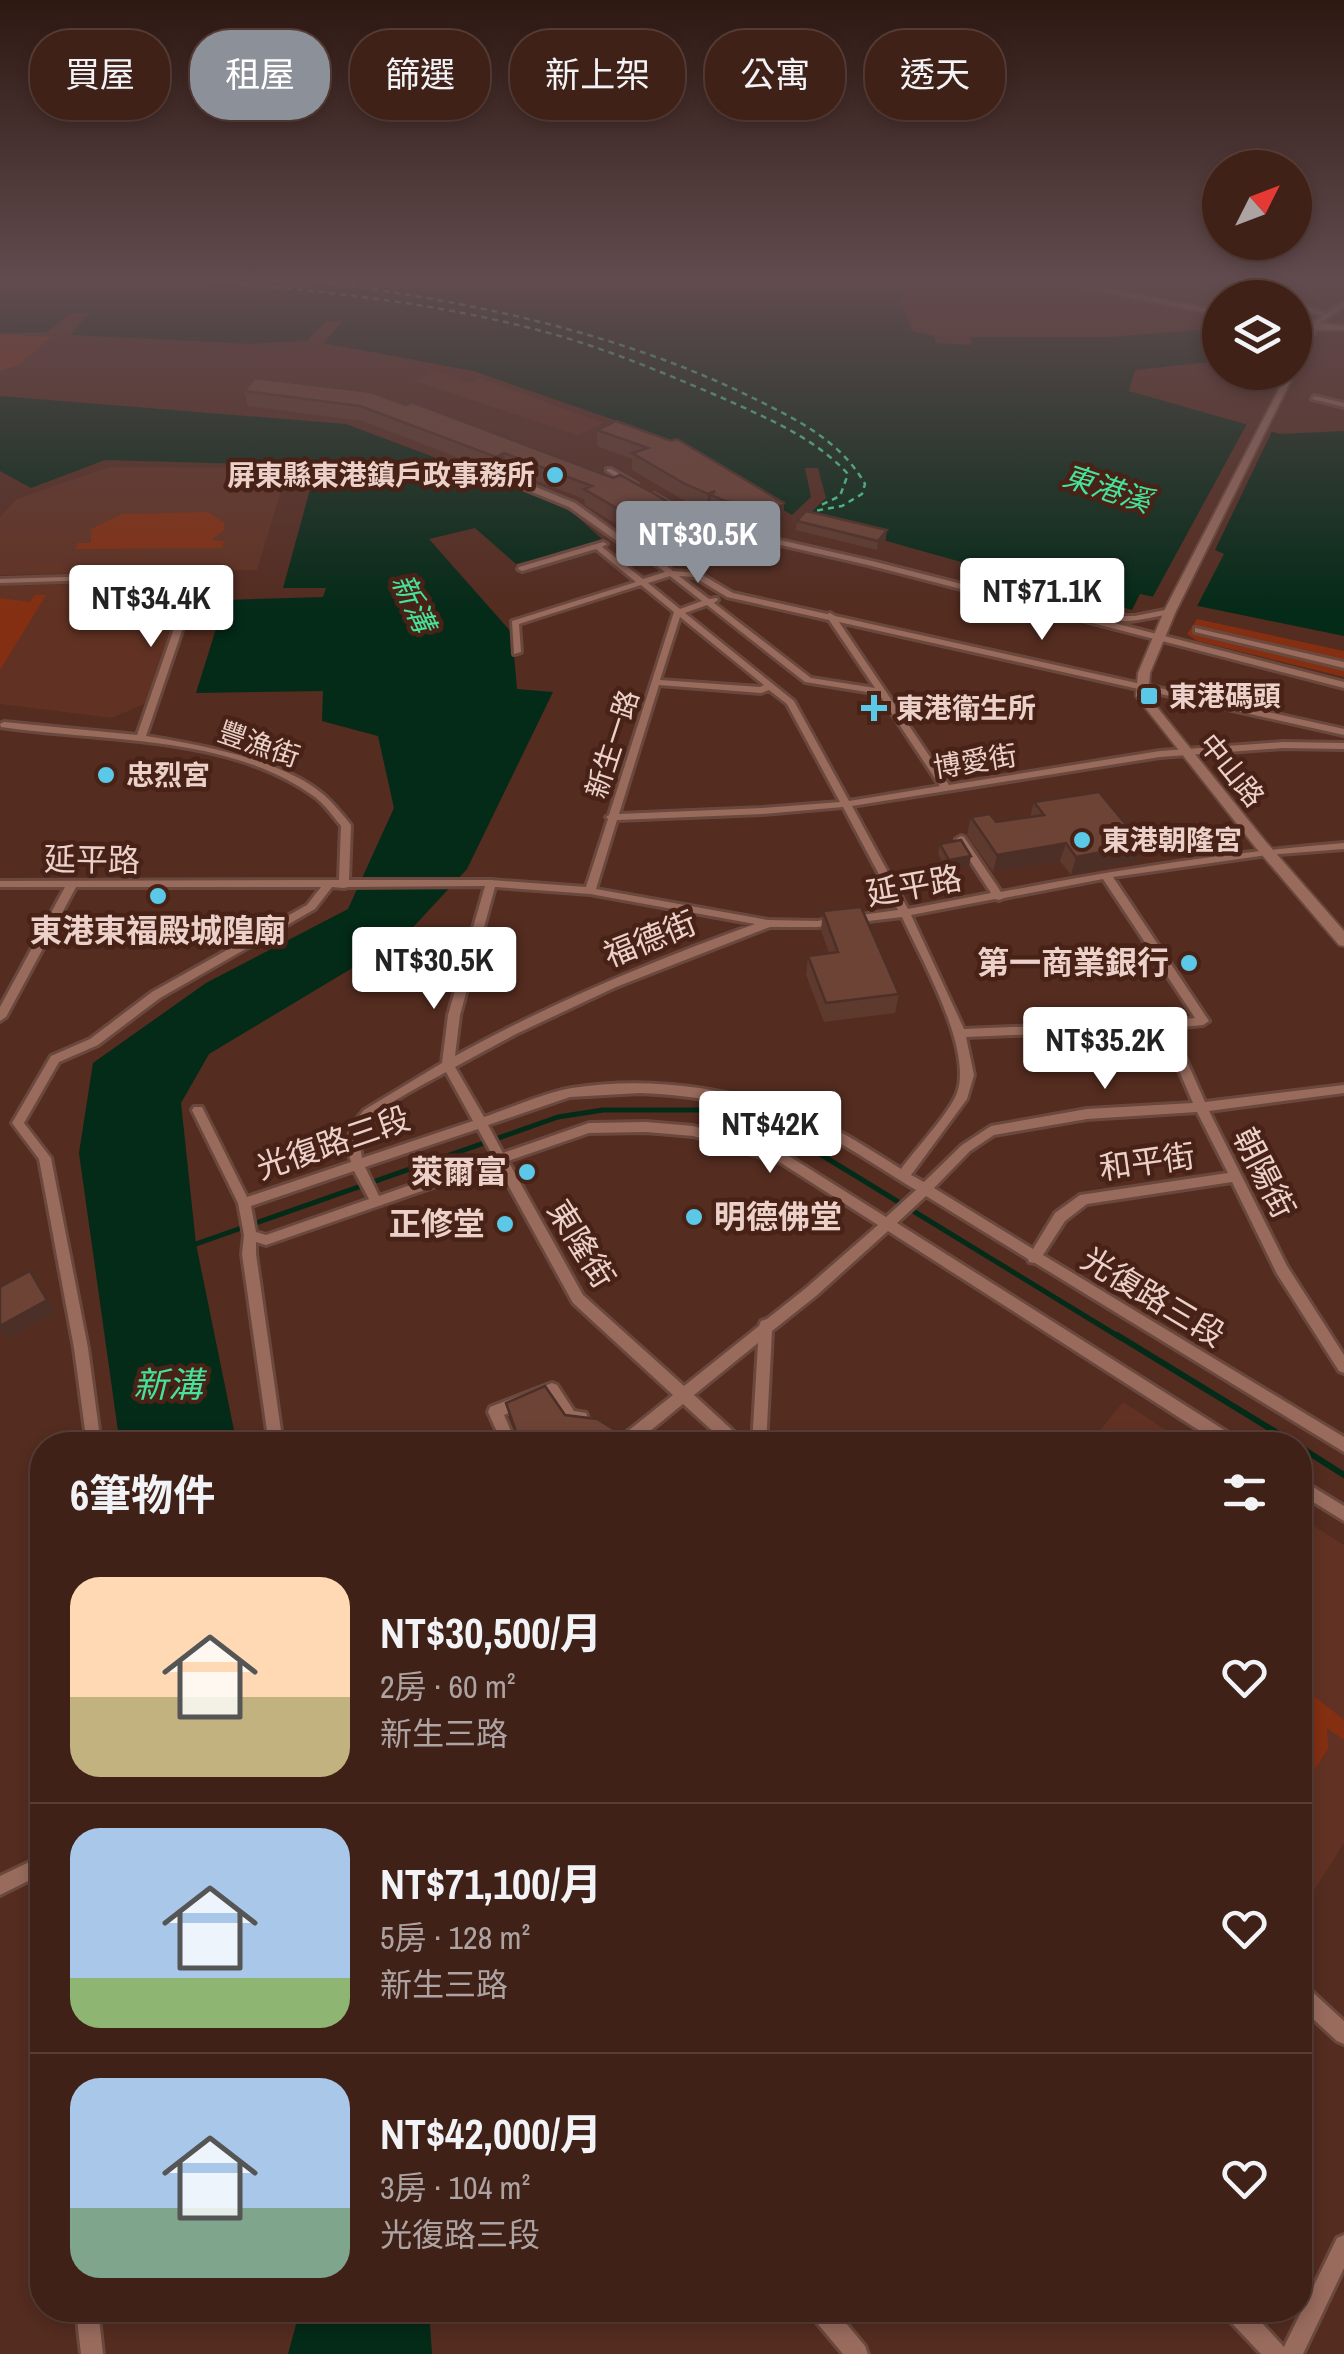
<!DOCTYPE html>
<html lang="zh-TW">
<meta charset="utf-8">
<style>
:root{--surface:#3f2118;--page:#462921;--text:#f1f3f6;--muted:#ada3a2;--line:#583e37;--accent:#8c9099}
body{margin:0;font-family:"Archivo Narrow","Noto Sans TC",sans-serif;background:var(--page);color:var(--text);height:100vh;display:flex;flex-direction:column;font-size:38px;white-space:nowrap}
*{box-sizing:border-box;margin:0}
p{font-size:32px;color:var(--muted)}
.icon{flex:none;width:55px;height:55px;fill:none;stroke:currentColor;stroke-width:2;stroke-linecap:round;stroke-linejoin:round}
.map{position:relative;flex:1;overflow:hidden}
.details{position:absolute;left:30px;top:1432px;width:1282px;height:890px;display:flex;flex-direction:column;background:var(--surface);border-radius:40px;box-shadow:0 5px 15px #0003,0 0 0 2px var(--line)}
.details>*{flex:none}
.hud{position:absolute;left:30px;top:30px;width:1285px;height:90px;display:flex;gap:20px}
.needle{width:65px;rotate:48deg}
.fabs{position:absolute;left:1202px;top:150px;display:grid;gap:20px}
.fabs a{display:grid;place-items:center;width:110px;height:110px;border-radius:50%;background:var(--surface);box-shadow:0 5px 15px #0003,0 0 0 2px var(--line);font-size:50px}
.price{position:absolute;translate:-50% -85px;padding:0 22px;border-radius:10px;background:#fff;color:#222;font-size:32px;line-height:65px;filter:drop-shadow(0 2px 5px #0008)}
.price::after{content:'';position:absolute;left:50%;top:60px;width:30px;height:22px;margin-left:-15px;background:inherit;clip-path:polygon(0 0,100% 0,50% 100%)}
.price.current{background:var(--accent);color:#fff}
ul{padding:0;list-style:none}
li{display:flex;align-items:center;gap:30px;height:250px;padding:0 40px}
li+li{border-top:2px solid var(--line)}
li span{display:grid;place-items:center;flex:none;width:280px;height:200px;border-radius:30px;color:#555}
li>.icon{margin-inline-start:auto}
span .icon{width:120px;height:120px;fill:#fffc;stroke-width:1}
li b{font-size:42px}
h2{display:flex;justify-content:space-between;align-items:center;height:120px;padding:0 40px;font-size:42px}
.pill{padding:0 35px;border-radius:40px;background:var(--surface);box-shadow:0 5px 15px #0003,0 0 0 2px var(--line);font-size:35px;line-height:90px}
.pill.current{background:var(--accent);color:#fff}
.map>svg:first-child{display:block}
.built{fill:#613223}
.green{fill:#842f11}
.water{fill:#042a18}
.pier{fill:#542c20}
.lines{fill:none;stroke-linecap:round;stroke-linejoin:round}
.stream-far1{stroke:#042a18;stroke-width:5}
.stream{stroke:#042a18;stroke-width:6}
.ferry{stroke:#45e299;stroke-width:2.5;stroke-dasharray:6 5;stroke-linecap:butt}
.street-casing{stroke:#6a483d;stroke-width:6}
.secondary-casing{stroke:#6a483d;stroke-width:4}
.street{fill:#986b5d;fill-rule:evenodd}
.secondary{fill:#986b5d;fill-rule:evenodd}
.wall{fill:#5e3a2e}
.shaded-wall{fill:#4c2f26}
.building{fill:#6d4336;stroke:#4c2f26;stroke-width:2.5}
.poi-dot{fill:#5ac8e6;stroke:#482216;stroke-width:4}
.labels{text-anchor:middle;stroke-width:9;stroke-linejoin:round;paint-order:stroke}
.far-poi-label{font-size:28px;font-weight:bold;fill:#ebd1c9;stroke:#482216;text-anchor:start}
.far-street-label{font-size:28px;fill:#ebd1c9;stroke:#482216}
.far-water-label{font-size:30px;font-style:italic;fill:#45e299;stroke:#482216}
.street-label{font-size:32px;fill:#ebd1c9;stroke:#482216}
.poi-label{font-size:32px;font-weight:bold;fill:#ebd1c9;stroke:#482216;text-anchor:end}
.water-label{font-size:35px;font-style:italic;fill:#45e299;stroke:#482216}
</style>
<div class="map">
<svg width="1344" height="2354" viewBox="0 0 1344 2354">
<rect width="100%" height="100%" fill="#542c20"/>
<path class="built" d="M436,371L469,383L480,378L603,423L578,435L415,381Z
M109,467L254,468L284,481L257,570L0,575V517L17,499Z
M187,581L146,703L112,718L0,704V586Z
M1123,1402L1189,1445H1088Z
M1300,1517L1344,1545V1843L1300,1913Z"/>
<path class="green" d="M8,334L10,335L51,337L19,365L0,371V336Z
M208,512L224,523V530L211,540L224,541L222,548L75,549L78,543H91V529L122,514Z
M35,595H46L0,670V598L30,602Z
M1197,619L1344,651V677L1197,641L1187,634Z
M1300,1685L1344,1720V1740L1327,1728L1328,1749L1300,1792Z"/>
<path class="water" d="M0,280H908L902,304L912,331L934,336L936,343L971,345V337H1111L1220,328V361L1135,370L1129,391L1280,434L1344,431V636L1140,594L1132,610L805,518L826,498L818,468H805L811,497L792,515L649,432L473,371L323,343L343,321H326L307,341L249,344L70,335L89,313H71L46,333H0Z
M0,396L346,424L537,496L572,512L604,541L516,564L475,528L429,539L512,633L517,689L553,692L467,869L404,937L209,1054L181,1103L196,1244L237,1445H120L79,1153L93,1063L206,983L348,909L394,808L378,736L322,721L323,691L196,693L225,600L323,597L326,588H283L311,486L278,465L105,460L31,488L0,471Z
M300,2310H429L432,2354H288Z"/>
<path class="pier" d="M1249,420L1274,427L1215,550L1224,554L1194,612L1150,602Z"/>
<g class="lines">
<path class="stream-far1" d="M193,1245L558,1117L603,1110H702L797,1140L1121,1338"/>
<path class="stream" d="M1117,1335L1297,1445
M1300,1447L1344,1475"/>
<path class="ferry" d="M198,280C312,290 427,301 538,330C600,346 659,371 718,396C764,417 813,436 848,474L840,496L819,506
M307,280C461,300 612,329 753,398C796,419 841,441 865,484L862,494L842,506L814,511"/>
<defs>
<path id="street" d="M1223,280H1230L1242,288L1281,298C1260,298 1240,292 1223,280Z
M1295,301L1326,314L1344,302V307L1315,326L1313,323L1322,316L1295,305Z
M1314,396L1344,403V407L1312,399Z
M607,469H611L637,484L630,486L607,471Z
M510,479H516L575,503L622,537H630L648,552L685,519L651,498L650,496L654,494L690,515H695V519L700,522L872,561L1344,682V688L868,565L698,526L690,522L653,555L673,571L699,573L733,593L827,614L830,613L835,616L1344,729V735L839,622L949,785L1160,751L1283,742L1344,743V749L1283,748L1160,757L852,806L908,909L991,893L956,839L961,836L964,837L1001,892C1115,870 1228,852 1344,843V849L1267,855L1113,877L1209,1021L1203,1025L1172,1028L1205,1102L1344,1085V1093L1209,1111L1287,1266L1344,1355V1373L1339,1371L1277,1274L1232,1182L1087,1204L1065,1221L1043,1255L1344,1437V1452L1035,1263L1029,1262L1028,1259L926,1196L897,1223L1240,1440L1242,1445H1222L888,1231L816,1296L772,1331L766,1445H752L758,1343L694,1395L743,1440L745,1445H728L683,1404L633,1445H624L621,1440L623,1435L673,1395L573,1303L497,1165L266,1245L256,1242V1254L283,1445H269L242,1254L244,1235L238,1203L192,1110L194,1107H202L247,1197L351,1162C345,1141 350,1126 364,1110L442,1063L448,1015L485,886L348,887L344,888L332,887L315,909L160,998L98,1045L59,1062L24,1123L51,1158L88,1348L101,1445H87L74,1348L39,1159L12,1123L51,1056L90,1039L152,992L307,905L321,887H76L6,1017L0,1021V1007L65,887H0V881L339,880L341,826C333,816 325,805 315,797C229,734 101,742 1,727L0,724L4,722L137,735L192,577L0,583V579L200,573L201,575L146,736C200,745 282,759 324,795C334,804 343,815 351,825L349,880H491L586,887L608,819L606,817L609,815L674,612L641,585L519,624L521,652L514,654L512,621L636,582L596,549L522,571L518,569L519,567L603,542L607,544L602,547L643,579L665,572L625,541H617L569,507L510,483ZM670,576L702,601L680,609L648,583ZM679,576L694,577L727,597L829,620L875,688L811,678L714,603L718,600L717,598L709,599ZM707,605L805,682L879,694L940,786L849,801L794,701L685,613ZM680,617L764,685L760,687L660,680ZM659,685L761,693L769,690L787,704L840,802L763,808L619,814ZM843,807L898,910L817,921L768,920L596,889L617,820L763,814ZM1103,879L1195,1018L1165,1021L964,1029L911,915L995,899L999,900L1004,898ZM495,887L590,894L755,924C652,961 551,1003 455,1056L460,1015ZM902,917C921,959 973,1049 957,1093C950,1112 915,1150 901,1169C882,1157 862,1144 842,1133C761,1092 661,1074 572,1088C544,1093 510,1108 484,1117L455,1067L516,1034L616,987L770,927H817ZM1161,1029L1193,1103L1087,1109L991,1126L962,1145L924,1182L911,1175L967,1099L974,1075L966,1037ZM446,1072L473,1121L362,1158C360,1147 358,1136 364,1126C375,1108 427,1083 446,1072ZM640,1093C708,1096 775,1108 836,1141C863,1156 889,1174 916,1190L886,1217L789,1156L693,1126L646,1122L589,1123L503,1153L488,1125L570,1097ZM1197,1112L1228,1173L1080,1195L1055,1213L1033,1249L934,1188L970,1151L994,1135L1087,1119ZM478,1129L493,1156L379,1196L365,1167ZM646,1132L693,1136L781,1163L878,1225L806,1288L767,1319L761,1321L759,1326L684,1386L583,1295L508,1161L589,1133ZM354,1171L369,1199L266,1235L256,1232L251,1206Z
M1170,609H1173V613C1150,618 1125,625 1103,618L1107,616H1135Z
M1195,628L1344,662V668L1195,632Z
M552,1383L557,1385L574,1411L586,1413L588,1418L586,1423L581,1425L565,1423L549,1397L504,1415L517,1445H503L488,1412L490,1407Z
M1300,1479L1344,1506V1521L1300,1494Z
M42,1856V1874L0,1895V1876Z
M1300,1985L1307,1987L1344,2021V2044L1337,2041L1300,2007Z
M1344,2235V2268L1303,2354H1261L1227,2318L1224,2310H1250L1284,2347L1337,2238Z
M76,2310H98L103,2354H81Z
M810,2310H835L865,2346L868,2354H843L813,2318Z"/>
<path id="secondary" d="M1044,280H1061L1220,311V315Z
M1312,322L1344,326V330H1316L1176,611L1150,673L1148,696L1266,842L1344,931V946L1339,945L1256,848L1136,696L1138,673L1164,611L1288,372H1295V359L1308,330L1295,329V325H1311Z"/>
</defs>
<use href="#street" class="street-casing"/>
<use href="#secondary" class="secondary-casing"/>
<use href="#street" class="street"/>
<use href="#secondary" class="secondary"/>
</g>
<path class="wall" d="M244,391L371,392L613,478L667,527L651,534L626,530L585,505L584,499L506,469L497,473L363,421L248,406Z
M597,430L671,441L784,503L783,520L774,529L724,518L710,512V510L707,511L685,501L632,470V459L597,446Z
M797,521L886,539L877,550L796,530Z
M1034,802L1142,844L1136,861L1071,875L1060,861L993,872L967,835L971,817L996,822L1030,817Z
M940,844L969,866L947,869L938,854Z
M823,911L899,994L895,1013L824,1022L806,975L808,956L829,953L821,930Z
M506,1403L565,1415L518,1442Z"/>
<path class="shaded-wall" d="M504,453L506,469L497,473L496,457Z
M715,491L711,495L710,510L707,511L708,494Z
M667,502V527L651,534V517Z
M784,503L783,520L774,529L775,511Z
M887,530L886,539L877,550L878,541Z
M1066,843L1060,861L993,872L997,855Z
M1142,844L1136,861L1071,875L1076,857Z
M971,856L969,866L947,869L949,860Z
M30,1271L56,1312L8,1340L0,1330V1326Z"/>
<path class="building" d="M255,378L371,392L406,405L412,402L613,478L620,475L660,497L667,502V511L651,517L625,513L584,489L592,486L504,453L496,457L360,406L244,391Z
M616,421L671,441L677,439L784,503L775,511L725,501L711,495L715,491L708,494L685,484L632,453L648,448L597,430Z
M806,511L887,530L878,541L797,521Z
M1099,792L1142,844L1076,857L1066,843L997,855L971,817L990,814L996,822L1044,815L1034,802Z
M961,840L971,856L949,860L940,844Z
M861,907L899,994L826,1003L808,956L838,952L823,911Z
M30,1271L47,1300L0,1326V1287Z
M545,1386L565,1415L597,1419L620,1433L627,1445H516L519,1440L506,1403Z"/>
<linearGradient id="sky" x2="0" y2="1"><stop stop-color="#2e1812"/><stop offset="0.46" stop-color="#614b4e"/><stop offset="1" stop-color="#614b4e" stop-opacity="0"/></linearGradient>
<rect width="1344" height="610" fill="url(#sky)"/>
<g class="poi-dot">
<circle cx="555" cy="475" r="10"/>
<rect x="1139" y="686" width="20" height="20" rx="5"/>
<path d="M869 693h10v10h10v10h-10v10h-10v-10h-10v-10h10z"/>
<circle cx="106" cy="775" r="10"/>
<circle cx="1082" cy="840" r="10"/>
<circle cx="158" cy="896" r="10"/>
<circle cx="1189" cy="963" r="10"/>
<circle cx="527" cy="1172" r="10"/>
<circle cx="694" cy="1217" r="10"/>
<circle cx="505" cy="1224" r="10"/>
</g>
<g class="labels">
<g class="far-poi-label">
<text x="535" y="485" text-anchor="end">屏東縣東港鎮戶政事務所</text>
<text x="1169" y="706">東港碼頭</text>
<text x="896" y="718">東港衛生所</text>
<text x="126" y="785">忠烈宮</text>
<text x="1102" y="850">東港朝隆宮</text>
</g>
<g class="far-street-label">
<text transform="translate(259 744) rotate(19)" y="10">豐漁街</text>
<text transform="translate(612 744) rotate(-72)" y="10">新生一路</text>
<text transform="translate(975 761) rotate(-9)" y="10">博愛街</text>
<text transform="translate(1232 770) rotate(51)" y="10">中山路</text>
</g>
<g class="far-water-label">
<text transform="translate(1107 489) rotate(18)" y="10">東港溪</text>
<text transform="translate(413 603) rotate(65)" y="10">新溝</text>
</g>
<g class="street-label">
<text transform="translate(92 860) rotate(1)" y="11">延平路</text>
<text transform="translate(914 886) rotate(-10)" y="11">延平路</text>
<text transform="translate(650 939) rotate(-22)" y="11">福德街</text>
<text transform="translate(333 1143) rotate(-19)" y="11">光復路三段</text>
<text transform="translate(1147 1162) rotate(-8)" y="11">和平街</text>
<text transform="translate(1264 1173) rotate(63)" y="11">朝陽街</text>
<text transform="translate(581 1244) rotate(58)" y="11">東隆街</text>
<text transform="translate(1153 1297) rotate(31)" y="11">光復路三段</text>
</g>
<g class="poi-label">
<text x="158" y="942" text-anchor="middle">東港東福殿城隍廟</text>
<text x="1169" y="974">第一商業銀行</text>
<text x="507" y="1183">萊爾富</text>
<text x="714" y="1228" text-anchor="start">明德佛堂</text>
<text x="485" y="1235">正修堂</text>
</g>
<g class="water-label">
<text x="168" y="1397">新溝</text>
</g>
</g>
</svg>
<div class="fabs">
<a><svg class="needle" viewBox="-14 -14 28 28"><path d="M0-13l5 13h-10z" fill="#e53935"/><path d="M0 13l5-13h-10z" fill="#ada3a2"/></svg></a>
<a><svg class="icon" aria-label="layers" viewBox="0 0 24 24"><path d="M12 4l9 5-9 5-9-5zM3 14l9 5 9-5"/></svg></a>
</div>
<b class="price current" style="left:698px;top:586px">NT$30.5K</b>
<b class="price" style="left:1042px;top:643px">NT$71.1K</b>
<b class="price" style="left:151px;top:650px">NT$34.4K</b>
<b class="price" style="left:434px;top:1012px">NT$30.5K</b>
<b class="price" style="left:1105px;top:1092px">NT$35.2K</b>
<b class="price" style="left:770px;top:1176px">NT$42K</b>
<div class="hud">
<a class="pill">買屋</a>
<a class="pill current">租屋</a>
<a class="pill">篩選</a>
<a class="pill">新上架</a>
<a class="pill">公寓</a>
<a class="pill">透天</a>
</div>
<section class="details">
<h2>6筆物件<svg class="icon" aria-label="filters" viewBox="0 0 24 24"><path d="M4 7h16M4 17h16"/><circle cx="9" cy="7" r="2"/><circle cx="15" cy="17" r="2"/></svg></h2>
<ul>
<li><span style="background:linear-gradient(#ffd9b3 60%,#c2b280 0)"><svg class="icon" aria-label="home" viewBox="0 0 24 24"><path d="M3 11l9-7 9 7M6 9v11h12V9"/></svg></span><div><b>NT$30,500/月</b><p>2房 · 60 m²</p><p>新生三路</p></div><svg class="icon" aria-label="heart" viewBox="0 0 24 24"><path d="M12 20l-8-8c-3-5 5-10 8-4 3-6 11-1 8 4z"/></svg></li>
<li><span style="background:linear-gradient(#a9c7e8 75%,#8fb573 0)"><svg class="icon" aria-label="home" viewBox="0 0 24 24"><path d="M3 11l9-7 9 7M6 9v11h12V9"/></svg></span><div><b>NT$71,100/月</b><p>5房 · 128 m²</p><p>新生三路</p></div><svg class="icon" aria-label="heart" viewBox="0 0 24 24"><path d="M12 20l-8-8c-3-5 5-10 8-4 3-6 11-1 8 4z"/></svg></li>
<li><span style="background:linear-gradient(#a9c7e8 65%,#7fa58c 0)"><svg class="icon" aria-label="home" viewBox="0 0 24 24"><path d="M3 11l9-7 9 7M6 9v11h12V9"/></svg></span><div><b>NT$42,000/月</b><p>3房 · 104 m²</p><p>光復路三段</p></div><svg class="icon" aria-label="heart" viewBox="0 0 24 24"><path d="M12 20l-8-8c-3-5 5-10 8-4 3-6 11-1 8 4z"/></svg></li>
</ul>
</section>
</div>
